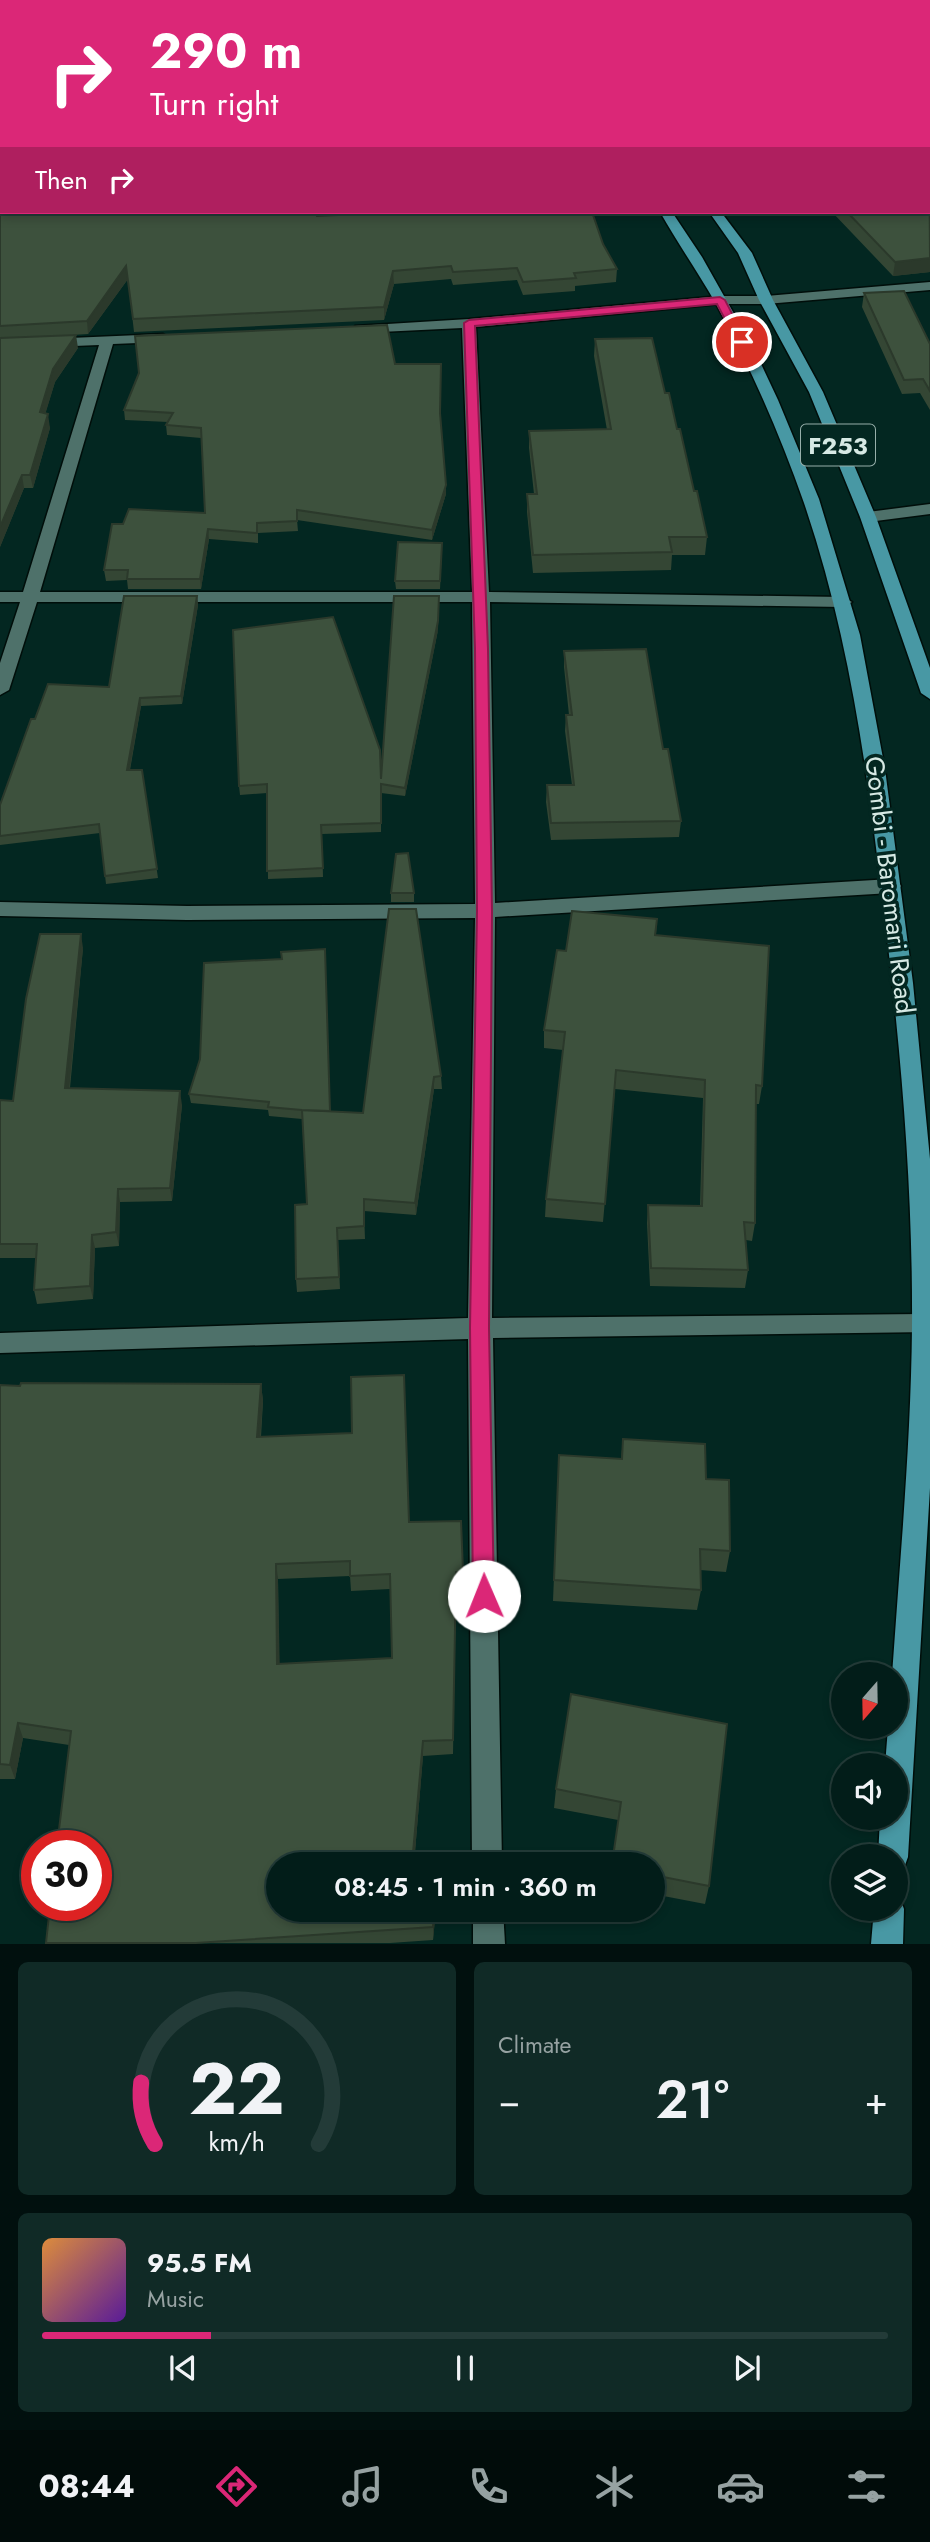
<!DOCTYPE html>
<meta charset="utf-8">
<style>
body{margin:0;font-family:Jost,sans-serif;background:#102a26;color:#f1f3f6;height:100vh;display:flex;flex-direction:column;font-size:26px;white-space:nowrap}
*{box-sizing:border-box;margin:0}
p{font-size:23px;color:#96a2a2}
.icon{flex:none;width:38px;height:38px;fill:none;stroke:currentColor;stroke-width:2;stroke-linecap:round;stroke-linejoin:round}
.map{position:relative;height:1944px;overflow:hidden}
.drawer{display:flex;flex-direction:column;gap:18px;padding:18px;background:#01100e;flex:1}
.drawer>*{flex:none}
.guide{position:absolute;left:0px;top:0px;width:931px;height:214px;box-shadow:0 4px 10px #0003,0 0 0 2px #233b38;background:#db2777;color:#fff;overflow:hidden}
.needle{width:46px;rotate:200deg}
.fabs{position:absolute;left:831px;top:1662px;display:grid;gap:14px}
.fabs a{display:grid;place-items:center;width:77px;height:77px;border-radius:50%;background:#021d19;box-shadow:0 4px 10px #0003,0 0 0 2px #233b38;font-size:35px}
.speed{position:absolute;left:21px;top:1830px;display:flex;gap:14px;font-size:35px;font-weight:700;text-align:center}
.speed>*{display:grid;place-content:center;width:91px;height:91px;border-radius:50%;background:#021d19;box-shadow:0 4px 10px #0003,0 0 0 2px #233b38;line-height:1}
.speed .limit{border:10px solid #d22;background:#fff;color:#111}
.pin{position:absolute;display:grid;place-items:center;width:60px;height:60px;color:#fff;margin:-30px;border:4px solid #fff;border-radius:50%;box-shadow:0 2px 7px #0007}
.me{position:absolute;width:77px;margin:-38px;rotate:359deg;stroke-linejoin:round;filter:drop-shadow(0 0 5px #0008)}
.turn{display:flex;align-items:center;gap:24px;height:147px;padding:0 35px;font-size:32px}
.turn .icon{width:91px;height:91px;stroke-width:2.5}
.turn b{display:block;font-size:49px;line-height:60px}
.then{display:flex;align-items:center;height:66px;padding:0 35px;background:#0003;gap:14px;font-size:26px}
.big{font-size:52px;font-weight:600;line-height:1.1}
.drawer .widget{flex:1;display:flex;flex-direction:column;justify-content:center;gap:10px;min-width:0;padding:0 24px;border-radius:10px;background:#102a26}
.drawer .dial{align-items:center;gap:0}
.dial svg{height:182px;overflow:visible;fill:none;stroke:#233b38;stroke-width:7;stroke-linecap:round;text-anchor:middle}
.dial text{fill:#f1f3f6;stroke:none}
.song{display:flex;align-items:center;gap:21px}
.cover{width:84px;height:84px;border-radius:10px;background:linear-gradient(135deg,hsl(30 70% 55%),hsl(270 70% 35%))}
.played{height:7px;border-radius:4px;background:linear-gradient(90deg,#db2777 20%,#233b38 20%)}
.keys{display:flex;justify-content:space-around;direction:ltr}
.heat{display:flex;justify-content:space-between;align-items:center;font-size:38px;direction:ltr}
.drawer .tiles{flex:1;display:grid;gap:18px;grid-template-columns:1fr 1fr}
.widget:last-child{grid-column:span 2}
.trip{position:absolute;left:266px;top:1852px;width:399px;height:70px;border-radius:35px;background:#021d19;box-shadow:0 4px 10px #0003,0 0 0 2px #233b38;font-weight:600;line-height:70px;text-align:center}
.menu{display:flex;height:112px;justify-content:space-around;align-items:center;background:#010c0a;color:#96a2a2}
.menu .icon{width:49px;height:49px}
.menu .on{color:#db2777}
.menu b{font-size:32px;color:#f1f3f6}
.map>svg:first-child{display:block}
</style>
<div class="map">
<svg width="930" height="1944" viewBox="0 0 930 1944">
<rect width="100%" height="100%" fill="#032721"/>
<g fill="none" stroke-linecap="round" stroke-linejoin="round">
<defs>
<g id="minor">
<polygon points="930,282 930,290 766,304 720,304 476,327 489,592 843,597 852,602 843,607 490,602 495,903 891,879 898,881 901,886 898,891 891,893 495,917 492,1318 924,1314 930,1316 930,1332 493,1338 502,1864 472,1864 468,1339 0,1353 0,1333 468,1318 475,918 187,920 0,916 0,902 187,906 475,904 472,602 37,602 9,690 0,695 0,663 20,602 0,602 0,592 23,592 99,345 0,349 0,341 163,334 170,338 163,342 113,344 40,592 472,592 462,328 360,333 355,332 355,326 469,319 720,296 766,296"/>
<polygon points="930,504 930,514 868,522 860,517 868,512"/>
<polygon points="473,1909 503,1909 505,1944 473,1944"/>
</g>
<g id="major">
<polygon points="506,0 516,0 517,2 506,2"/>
<polygon points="539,0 550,0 551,2 540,2"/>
<path d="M660 212H672L702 257 755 351 778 400 819 499 860 635 885 769 913 983 930 1159V1488L908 1857 904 1868 896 1871V1857H878L880 1818H896V1766H885L888 1727H896V1675H892C900 1559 911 1442 912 1327 913 1177 899 1029 880 881 865 752 846 626 804 503 780 434 750 366 715 302 697 271 677 242 660 212Z"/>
<polygon points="709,212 721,212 752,253 773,300 823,392 876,517 930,668 930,699 921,693 860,517 809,392 759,300 738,253"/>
<polygon points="896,1897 900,1898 904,1909 903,1944 871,1944 874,1909 896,1909"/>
</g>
</defs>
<use href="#minor" stroke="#000e0a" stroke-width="3"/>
<use href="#major" stroke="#000e0a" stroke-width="3"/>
<use href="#minor" fill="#4e716a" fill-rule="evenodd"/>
<use href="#major" fill="#4898a4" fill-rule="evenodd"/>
</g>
<g fill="#344634" fill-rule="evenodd">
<polygon points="0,0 2,2 2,212 317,216 603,244 617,269 616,282 575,286 575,291 523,295 517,280 453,285 451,279 394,284 384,320 134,332 128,279 88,334 40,337 78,348 55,382 45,414 50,428 33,488 24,488 0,547"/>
<polygon points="634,0 736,0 705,2 635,2"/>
<polygon points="784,0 930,0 930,272 893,276 832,212 929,212 929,2 786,2"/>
<polygon points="864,293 930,344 930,410 920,393 902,394 862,307"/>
<polygon points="595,339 665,393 677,429 707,537 705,555 672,555 671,570 533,573 527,512 527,494 534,494 529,448 529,431 607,430 594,356"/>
<polygon points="395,364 440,416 446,494 432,540 297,520 298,531 258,533 258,543 209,539 201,589 128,589 127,580 106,581 104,570 123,524 205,513 201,438 167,435 166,425 168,422 125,420 124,410"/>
<polygon points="442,551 440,589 396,589 395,581"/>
<polygon points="197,596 198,605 182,704 141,706 130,770 142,770 158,878 106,884 100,833 0,845 0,805 35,719 109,687"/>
<polygon points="438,630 405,796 381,793 381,832 322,834 323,877 268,879 267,793 240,795 239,786 381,777"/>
<polygon points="564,651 663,749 681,821 679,837 551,840 546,802 547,785 572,785 565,731 566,715 569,715 564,667"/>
<rect x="391" y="893" width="23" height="9"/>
<polygon points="389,909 441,1076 442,1089 434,1089 416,1215 364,1211 365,1239 338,1240 340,1289 297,1292 296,1279 307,1204 302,1119 269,1116 268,1110 191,1103 189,1094 200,1059 330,1111 363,1113"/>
<polygon points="657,919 656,935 762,1086 759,1104 756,1104 755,1223 752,1241 746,1240 748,1270 745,1288 650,1286 647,1223 648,1205 700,1206 703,1098 615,1089 603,1222 545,1217 546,1199 563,1050 544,1048 544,1030 566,951"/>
<polygon points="83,948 70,1088 182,1105 172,1201 120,1202 119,1246 95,1248 93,1299 37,1304 34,1290 36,1258 0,1258 0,1100 13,1101"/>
<path d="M261 1384 263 1401 261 1437 409 1522 463 1571V1587H456L453 1754 423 1756 414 1864H278V1909H436L433 1940 390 1943H46L69 1745 23 1738 15 1779H0V1385ZM350 1576 351 1591 390 1589 392 1658 279 1664 278 1579Z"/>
<polygon points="623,1439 706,1479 730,1551 726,1572 700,1570 701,1590 697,1610 553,1601 558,1477 621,1459"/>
<polygon points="571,1694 709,1886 705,1904 653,1894 653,1864 618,1820 554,1808 556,1789"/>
</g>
<g fill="#2b392b">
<polygon points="930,258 930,272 893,276 895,262"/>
<polygon points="126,266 128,279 88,334 87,321"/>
<polygon points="393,271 394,284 384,320 384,307"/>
<polygon points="76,335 78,348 55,382 42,425 40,412 53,369"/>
<polygon points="48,414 50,428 33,488 30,475"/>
<polygon points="22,475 24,488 0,547 0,527"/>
<polygon points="446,485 446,494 432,540 432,530"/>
<polygon points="208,529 209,539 201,589 200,579"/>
<polygon points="197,596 198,605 182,704 181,696"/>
<polygon points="439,605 438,630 405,796 405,788"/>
<polygon points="140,698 141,706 128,779 127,770"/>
<polygon points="81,934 83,948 68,1101 65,1088"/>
<polygon points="434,1077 434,1089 416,1215 415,1203"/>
<polygon points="180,1091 182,1105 172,1201 170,1188"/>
<polygon points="118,1189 120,1202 119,1246 116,1232"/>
<polygon points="92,1235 95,1248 93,1299 90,1286"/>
<polygon points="261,1384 263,1401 259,1453 257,1437"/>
<polygon points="276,1564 278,1579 280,1679 277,1664"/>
<polygon points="18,1723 23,1738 15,1779 10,1765"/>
<polygon points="423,1741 423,1756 414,1864 412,1864"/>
<polygon points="434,1909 436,1909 433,1940 433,1927"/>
</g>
<g fill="#3d513d" stroke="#2b392b" stroke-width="2" fill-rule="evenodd">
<polygon points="0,0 441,0 441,2 2,2 2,43 0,43"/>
<polygon points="796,0 930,0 929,111 929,2 797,2"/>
<polygon points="0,53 2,53 2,174 0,167"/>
<polygon points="929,114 930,258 895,262 847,212 929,212"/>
<polygon points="0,178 2,178 2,212 316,212 317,216 402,212 592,212 603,244 617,269 574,273 576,278 523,282 517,268 453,272 451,266 393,271 384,307 133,319 126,266 87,321 0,326"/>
<polygon points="904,291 930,344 930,391 923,379 904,380 864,293"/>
<polygon points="387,325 395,364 441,364 440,413 446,485 432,530 297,510 297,521 257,523 257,533 208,529 200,579 127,579 128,570 104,570 112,524 123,524 129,509 205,513 201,428 166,425 173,413 124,410 139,373 135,336"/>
<polygon points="76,335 53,369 40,412 48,414 30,475 22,475 0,527 0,338"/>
<polygon points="652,338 665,393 669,393 677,429 680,429 694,491 697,491 707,537 669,537 672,552 533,555 527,494 537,494 529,431 611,429 595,339"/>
<polygon points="398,542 442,543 440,581 395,581"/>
<polygon points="124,596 197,596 181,696 140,698 127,770 142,770 157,869 105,876 99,824 0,836 0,805 31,719 35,719 48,684 109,687"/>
<polygon points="394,596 439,596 438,621 405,788 381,784 381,823 321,825 323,868 267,871 267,784 239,786 233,630 333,617 380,750 381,779"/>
<polygon points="646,649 663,749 668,749 681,821 551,823 547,785 574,785 566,715 572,715 564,651"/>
<polygon points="408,853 414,893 391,893 396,854"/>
<polygon points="389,909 416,909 441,1076 434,1077 415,1203 364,1199 364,1226 337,1228 339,1277 296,1279 295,1205 307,1204 302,1110 363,1113"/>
<polygon points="572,911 657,919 655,935 769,946 762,1086 756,1085 755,1223 744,1222 748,1270 651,1268 648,1205 702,1206 705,1080 616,1070 605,1204 546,1199 565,1032 544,1030 557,950 566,951"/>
<polygon points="40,934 81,934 65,1088 180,1091 170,1188 118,1189 116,1232 92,1235 90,1286 34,1290 37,1244 0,1244 0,1100 13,1101 26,999"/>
<polygon points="325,949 330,1111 302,1110 268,1107 269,1102 189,1094 200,1059 204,963 282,959 281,952"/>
<path d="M404 1375 409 1522 461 1521 463 1571 456 1572 453 1740 423 1741 412 1864H278V1909H434L433 1927 196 1943H46L50 1906H96V1846H57L71 1731 18 1723 10 1765 0 1764V1385L20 1386 21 1383 261 1384 257 1437 352 1433 351 1377ZM350 1561V1576L390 1574 392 1658 277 1664 276 1564Z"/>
<polygon points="623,1439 705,1444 706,1479 729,1480 730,1551 700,1549 701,1590 554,1580 559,1455 622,1459"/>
<polygon points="571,1694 727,1724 709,1886 653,1875 653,1864 612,1864 621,1802 556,1789"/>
</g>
<polygon fill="#db2777" stroke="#8e194d" stroke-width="2" points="720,297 725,300 747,342 746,344 738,344 717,304 475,326 488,649 492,911 489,1328 494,1596 491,1603 484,1606 476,1603 473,1596 470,1328 477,911 475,649 464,323 469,320"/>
<g text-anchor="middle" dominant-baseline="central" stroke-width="7" stroke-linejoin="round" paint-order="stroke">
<rect fill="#032721" stroke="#97afaa" stroke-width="2" x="801" y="424.5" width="74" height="41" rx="5"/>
<g font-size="24" font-weight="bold" fill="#d6e9e4">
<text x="838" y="445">F253</text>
</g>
<g font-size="26" fill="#d6e9e4" stroke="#032721">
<text transform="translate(890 885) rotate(83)">Gombi - Baromari Road</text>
</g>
</g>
</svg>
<div class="fabs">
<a><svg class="needle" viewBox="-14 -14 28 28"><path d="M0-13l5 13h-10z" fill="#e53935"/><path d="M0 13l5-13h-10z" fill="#96a2a2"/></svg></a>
<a><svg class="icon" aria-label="sound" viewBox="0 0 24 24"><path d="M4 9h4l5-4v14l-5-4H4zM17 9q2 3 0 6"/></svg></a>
<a><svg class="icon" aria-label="layers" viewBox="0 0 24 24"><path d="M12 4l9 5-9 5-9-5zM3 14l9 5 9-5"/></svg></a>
</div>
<div class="speed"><div class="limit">30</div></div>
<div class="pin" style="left:742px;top:342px;background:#d93025"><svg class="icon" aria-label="arrive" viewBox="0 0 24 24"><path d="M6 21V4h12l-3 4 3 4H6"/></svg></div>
<svg class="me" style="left:484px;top:1596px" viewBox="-20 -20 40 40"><circle r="19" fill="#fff"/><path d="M0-13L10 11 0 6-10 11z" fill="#db2777"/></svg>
<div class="trip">08:45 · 1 min · 360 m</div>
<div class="guide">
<div class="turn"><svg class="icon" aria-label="right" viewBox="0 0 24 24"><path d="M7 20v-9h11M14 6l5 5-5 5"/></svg><div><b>290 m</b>Turn right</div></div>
<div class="then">Then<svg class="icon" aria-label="right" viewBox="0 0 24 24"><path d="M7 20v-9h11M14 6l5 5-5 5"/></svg></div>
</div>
</div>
<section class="drawer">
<div class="tiles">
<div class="widget dial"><svg viewBox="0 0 100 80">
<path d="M14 69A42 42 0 1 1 86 69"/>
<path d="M14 69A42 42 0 0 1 8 42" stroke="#db2777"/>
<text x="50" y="56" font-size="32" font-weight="700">22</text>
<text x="50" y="72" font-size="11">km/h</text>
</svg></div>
<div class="widget"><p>Climate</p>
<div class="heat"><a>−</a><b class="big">21°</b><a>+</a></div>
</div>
<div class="widget">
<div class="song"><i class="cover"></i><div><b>95.5 FM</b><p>Music</p></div></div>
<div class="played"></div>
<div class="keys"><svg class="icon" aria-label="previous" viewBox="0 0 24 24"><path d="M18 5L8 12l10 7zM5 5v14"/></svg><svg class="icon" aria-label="pause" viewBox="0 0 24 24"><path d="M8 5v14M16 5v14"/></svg><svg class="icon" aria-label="next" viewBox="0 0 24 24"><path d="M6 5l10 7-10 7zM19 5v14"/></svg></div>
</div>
</div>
</section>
<nav class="menu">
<b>08:44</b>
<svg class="icon on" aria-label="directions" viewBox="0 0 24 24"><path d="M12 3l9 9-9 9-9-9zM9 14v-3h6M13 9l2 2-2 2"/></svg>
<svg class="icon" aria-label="music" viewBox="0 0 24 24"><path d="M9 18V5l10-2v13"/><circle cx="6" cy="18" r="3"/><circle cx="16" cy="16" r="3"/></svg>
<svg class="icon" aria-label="phone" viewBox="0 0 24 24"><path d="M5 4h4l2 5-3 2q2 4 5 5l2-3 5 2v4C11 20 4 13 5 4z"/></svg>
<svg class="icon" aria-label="climate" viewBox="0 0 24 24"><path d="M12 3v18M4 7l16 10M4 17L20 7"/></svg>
<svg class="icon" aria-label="car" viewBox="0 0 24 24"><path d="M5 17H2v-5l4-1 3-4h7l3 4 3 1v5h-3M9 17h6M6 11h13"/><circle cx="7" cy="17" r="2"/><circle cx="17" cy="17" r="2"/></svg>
<svg class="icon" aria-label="filters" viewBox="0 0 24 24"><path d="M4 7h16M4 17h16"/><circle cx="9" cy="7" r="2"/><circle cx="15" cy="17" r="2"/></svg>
</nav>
